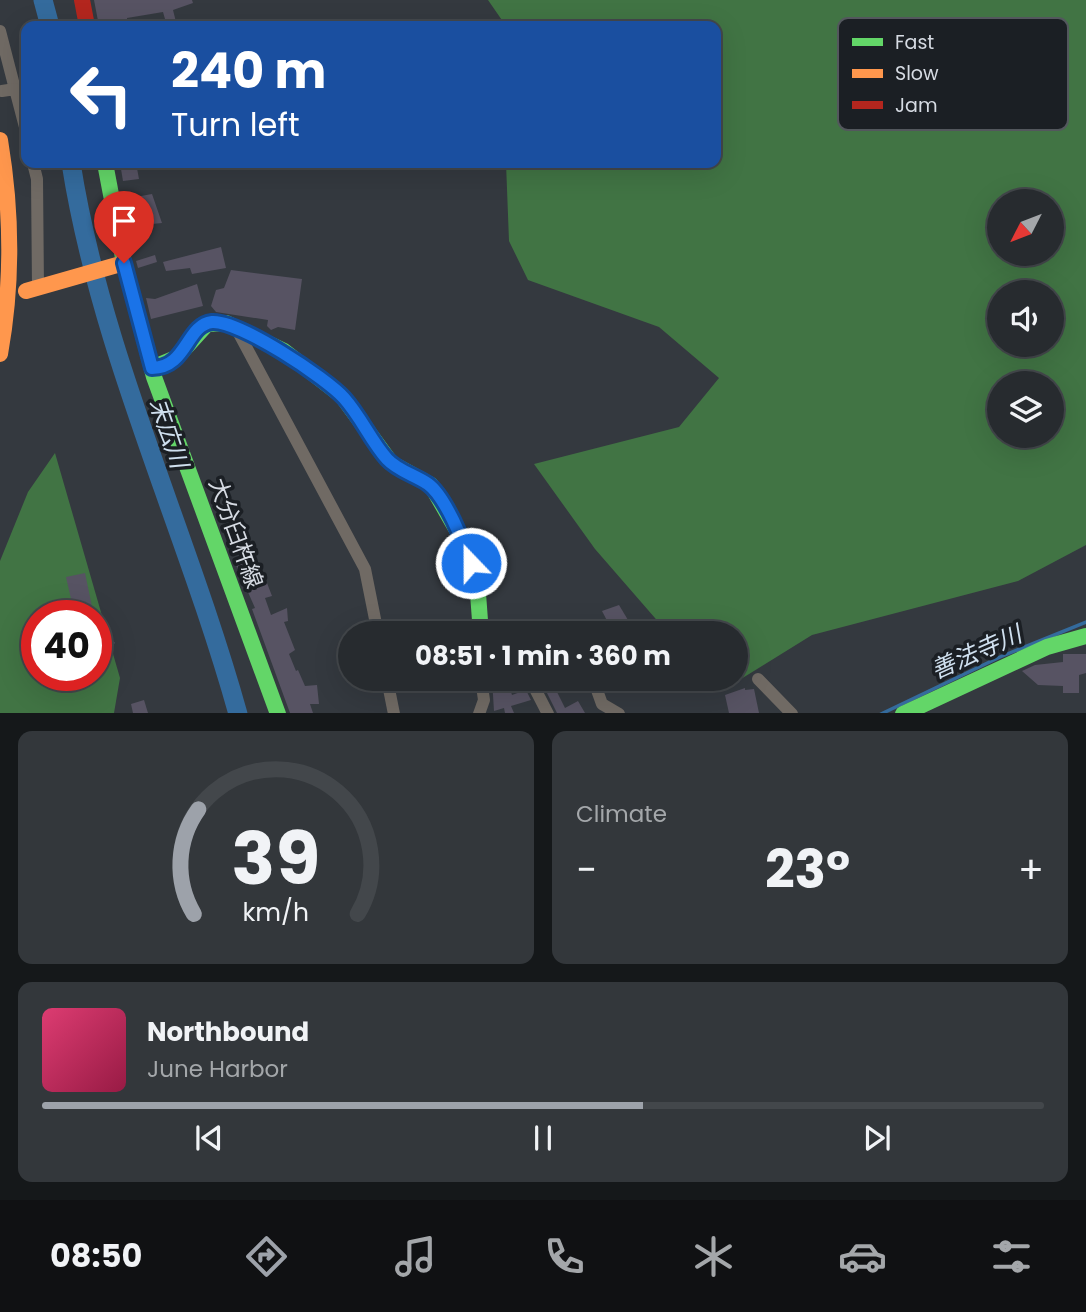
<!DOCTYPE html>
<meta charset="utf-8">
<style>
body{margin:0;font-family:Poppins,"Noto Sans JP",sans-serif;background:#33373b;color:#f1f3f6;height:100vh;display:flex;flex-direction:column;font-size:26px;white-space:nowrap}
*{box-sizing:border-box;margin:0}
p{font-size:23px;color:#a4a7aa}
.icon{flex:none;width:38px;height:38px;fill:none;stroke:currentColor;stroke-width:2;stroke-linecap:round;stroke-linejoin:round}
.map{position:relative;height:713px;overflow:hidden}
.panel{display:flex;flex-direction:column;gap:18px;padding:18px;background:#15181a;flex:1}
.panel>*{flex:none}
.hud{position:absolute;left:21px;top:21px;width:700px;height:147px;border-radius:14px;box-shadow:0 7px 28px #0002,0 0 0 2px #43474b;background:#1a4fa0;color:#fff;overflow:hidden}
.needle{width:46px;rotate:228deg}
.buttons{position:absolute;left:987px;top:189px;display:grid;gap:14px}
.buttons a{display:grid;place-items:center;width:77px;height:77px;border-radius:50%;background:#272b2f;box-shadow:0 7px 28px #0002,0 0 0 2px #43474b;font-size:35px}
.speed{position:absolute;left:21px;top:600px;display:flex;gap:14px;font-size:35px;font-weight:700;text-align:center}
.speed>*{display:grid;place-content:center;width:91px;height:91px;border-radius:50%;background:#272b2f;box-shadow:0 7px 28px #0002,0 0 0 2px #43474b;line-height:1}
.speed .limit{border:10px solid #d22;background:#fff;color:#111}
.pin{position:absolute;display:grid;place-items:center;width:60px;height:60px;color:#fff;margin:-72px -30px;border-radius:50% 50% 50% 0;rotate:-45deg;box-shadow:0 0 7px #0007}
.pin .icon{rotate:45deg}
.me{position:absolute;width:77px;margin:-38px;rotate:338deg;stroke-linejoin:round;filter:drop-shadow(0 0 5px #0008)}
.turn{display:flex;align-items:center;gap:24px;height:147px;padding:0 35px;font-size:32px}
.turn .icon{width:91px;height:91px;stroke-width:2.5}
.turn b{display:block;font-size:49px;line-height:60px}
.big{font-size:52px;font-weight:700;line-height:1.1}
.panel .card{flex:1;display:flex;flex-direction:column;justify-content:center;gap:10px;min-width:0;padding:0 24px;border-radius:14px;background:#33373b}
.panel .dial{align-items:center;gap:0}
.dial svg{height:182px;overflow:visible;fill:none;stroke:#43474b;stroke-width:7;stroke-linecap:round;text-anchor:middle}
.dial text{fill:#f1f3f6;stroke:none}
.song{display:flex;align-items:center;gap:21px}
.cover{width:84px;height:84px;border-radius:10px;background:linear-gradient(135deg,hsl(340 70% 55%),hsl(340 70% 35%))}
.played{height:7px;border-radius:4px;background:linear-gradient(90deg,#9da2aa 60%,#43474b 60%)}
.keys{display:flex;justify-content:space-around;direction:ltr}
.heat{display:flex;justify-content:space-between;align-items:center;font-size:38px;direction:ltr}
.panel .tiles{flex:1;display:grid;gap:18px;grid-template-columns:1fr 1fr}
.card:last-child{grid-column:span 2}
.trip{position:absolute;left:338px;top:621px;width:410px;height:70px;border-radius:35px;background:#272b2f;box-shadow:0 7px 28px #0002,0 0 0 2px #43474b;font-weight:700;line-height:70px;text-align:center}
.menu{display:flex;height:112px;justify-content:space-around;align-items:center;background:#101113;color:#a4a7aa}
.menu .icon{width:49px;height:49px}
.menu .active{color:#9da2aa}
.menu b{font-size:32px;color:#f1f3f6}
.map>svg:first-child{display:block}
</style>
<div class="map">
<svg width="1086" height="714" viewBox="0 0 1086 714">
<rect width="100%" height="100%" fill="#34393f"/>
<g fill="#417444" fill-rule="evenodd">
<path d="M488 0H1086V545L1018 581 812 635 728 687 717 679H735V634L668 633 595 549 534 464 679 427 719 378 659 327 528 280 509 241 506 163H716V26H506ZM999 201H1052V254H999ZM999 292H1052V345H999ZM999 383H1052V436H999Z"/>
<path d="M55 453 120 678 114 713 0 714V561L28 492ZM37 616H96V676H37Z"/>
</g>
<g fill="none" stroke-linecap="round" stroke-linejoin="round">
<polyline stroke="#346b9d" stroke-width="3.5" points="881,714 1000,657 1086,622"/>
<g stroke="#346b9d" stroke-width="19">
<polyline points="43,0 50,26"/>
<path d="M71 163C101 354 186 528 238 714"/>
</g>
</g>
<g fill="#575363">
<polygon points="94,0 192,0 193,3 173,10 177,26 167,26 163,12 127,18 127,23 117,26 99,26"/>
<polygon points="120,163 136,163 139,179 123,181"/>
<polygon points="152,194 162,223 132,226 127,214 132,208 130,198"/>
<polygon points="221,247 226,268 192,274 190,268 166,271 163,262"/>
<polygon points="155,255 157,262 138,268 136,261"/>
<polygon points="231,270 302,279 295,330 278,327 271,330 267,326 268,320 216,312 211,306 216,290 224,288"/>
<polygon points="197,284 203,306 151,319 146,298 155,299"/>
<polygon points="250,560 256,579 263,576 267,583 272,596 265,598 271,615 287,608 288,621 284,622 295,650 289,654 296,671 298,670 305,686 317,685 319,704 310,704 313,713 290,713 252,609 255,608 236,565"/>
<polygon points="85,573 94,616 75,616 66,577"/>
<polygon points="619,605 631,625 614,634 602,611"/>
<polygon points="96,621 115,643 96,659"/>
<polygon points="1063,654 1086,654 1086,673 1079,675 1079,693 1063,693 1063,686 1038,685 1022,671 1035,665 1063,662"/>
<polygon points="492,679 507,679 512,695 526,690 531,700 511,706 514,713 505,713 504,708 494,711"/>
<polygon points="540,679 557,679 560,685 555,688 565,708 578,701 585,713 557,713"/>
<polygon points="745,688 745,690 754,689 759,713 729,713 725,695"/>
<polygon points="144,700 148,713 133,713 131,704"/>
</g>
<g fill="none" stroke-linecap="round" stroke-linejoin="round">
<g stroke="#706a64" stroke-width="12">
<polyline points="0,31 15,89"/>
<polyline points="2,91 15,89 26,131"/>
<polyline points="33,163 37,179 38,288"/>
<polyline points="236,328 365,569 378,634"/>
<polyline points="387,679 394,714"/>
<polyline points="530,679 548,714"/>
<polyline points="593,679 602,704 619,714"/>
<polyline points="758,679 792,714"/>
<polyline points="479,714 484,700 481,679"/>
</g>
<g stroke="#63d668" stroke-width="16">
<polyline points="105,163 124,263 154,377 278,714"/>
<polyline points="152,368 176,358 207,324 226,323 284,351 342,396 391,463 431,485 466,546 477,580 481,634"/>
<polyline points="903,714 1047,647 1086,636"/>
</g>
<g stroke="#ff974d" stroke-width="16">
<path d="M0 140C12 212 13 282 0 354"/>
<polyline points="26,291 124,263"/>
</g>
<polyline stroke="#b3261e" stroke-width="16" points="82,0 87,26"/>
</g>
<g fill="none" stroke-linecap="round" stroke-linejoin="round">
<defs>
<path id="route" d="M124 263 152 368C187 368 186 325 212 322 239 320 326 378 344 398 361 417 371 441 387 459 398 471 415 475 428 484 445 496 464 543 471 563"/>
</defs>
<use href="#route" stroke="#114b97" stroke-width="18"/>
<use href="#route" stroke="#1a73e8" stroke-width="12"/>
</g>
<g text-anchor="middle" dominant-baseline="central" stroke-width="7" stroke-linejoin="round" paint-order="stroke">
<g font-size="23" fill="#d6dbe3" stroke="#1b1f24">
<text transform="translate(236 533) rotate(70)">大分臼杵線</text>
</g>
<g font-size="24" font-style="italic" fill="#d0e0ef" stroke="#1b1f24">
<text transform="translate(169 433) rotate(71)">末広川</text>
<text transform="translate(976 652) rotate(-24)">善法寺川</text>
</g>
</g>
<rect x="838" y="18" width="230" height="112" rx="10" fill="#1b1f24" stroke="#53575d" stroke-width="2"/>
<rect x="852" y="38" width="31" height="8" fill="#63d668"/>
<rect x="852" y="69" width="31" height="9" fill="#ff974d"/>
<rect x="852" y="101" width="31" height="8" fill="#b3261e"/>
<g font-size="19" fill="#d6dbe3">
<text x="895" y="49">Fast</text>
<text x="895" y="80">Slow</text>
<text x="895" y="112">Jam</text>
</g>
</svg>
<div class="buttons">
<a><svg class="needle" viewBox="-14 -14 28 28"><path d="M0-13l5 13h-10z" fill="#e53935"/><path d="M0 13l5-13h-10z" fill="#a4a7aa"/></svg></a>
<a><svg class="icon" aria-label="sound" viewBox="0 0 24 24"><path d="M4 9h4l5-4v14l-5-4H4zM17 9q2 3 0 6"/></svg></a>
<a><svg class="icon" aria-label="layers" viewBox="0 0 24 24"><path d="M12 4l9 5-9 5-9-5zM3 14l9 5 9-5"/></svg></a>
</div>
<div class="speed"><div class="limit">40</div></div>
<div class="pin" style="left:124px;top:263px;background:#d93025"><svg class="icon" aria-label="arrive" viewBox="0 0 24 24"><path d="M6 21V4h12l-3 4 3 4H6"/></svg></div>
<svg class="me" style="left:471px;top:563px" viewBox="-20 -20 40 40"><circle r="17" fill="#1a73e8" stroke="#fff" stroke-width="3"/><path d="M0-11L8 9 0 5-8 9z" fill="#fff"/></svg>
<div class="trip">08:51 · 1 min · 360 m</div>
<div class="hud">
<div class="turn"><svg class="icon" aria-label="left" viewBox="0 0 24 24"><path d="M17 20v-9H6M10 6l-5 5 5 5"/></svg><div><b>240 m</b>Turn left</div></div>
</div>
</div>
<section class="panel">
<div class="tiles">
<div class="card dial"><svg viewBox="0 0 100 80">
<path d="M14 69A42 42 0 1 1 86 69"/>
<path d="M14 69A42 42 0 0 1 16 23" stroke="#9da2aa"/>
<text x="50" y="56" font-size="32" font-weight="700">39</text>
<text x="50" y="72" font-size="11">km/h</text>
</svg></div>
<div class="card"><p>Climate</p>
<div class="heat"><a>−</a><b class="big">23°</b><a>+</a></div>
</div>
<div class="card">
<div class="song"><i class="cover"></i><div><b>Northbound</b><p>June Harbor</p></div></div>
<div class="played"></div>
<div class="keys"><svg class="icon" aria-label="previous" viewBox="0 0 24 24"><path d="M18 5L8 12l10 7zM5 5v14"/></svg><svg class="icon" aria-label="pause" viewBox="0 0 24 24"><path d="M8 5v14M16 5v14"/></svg><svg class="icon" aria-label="next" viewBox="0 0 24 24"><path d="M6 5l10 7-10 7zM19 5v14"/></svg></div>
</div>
</div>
</section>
<nav class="menu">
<b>08:50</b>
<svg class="icon active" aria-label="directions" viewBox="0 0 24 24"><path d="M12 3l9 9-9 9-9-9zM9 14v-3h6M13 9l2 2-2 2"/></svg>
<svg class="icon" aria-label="music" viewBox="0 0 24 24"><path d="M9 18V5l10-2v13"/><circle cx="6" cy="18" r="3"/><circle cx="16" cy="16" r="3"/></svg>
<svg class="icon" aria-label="phone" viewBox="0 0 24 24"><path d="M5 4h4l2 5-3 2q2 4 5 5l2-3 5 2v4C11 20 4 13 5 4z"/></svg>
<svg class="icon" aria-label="climate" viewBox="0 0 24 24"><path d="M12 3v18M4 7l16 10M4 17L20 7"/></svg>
<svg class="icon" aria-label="car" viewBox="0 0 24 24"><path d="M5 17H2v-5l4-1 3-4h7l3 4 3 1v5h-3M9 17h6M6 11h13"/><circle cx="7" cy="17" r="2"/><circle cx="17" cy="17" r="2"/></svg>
<svg class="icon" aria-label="filters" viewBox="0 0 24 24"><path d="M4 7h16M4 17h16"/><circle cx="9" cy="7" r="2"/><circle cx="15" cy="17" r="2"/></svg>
</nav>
